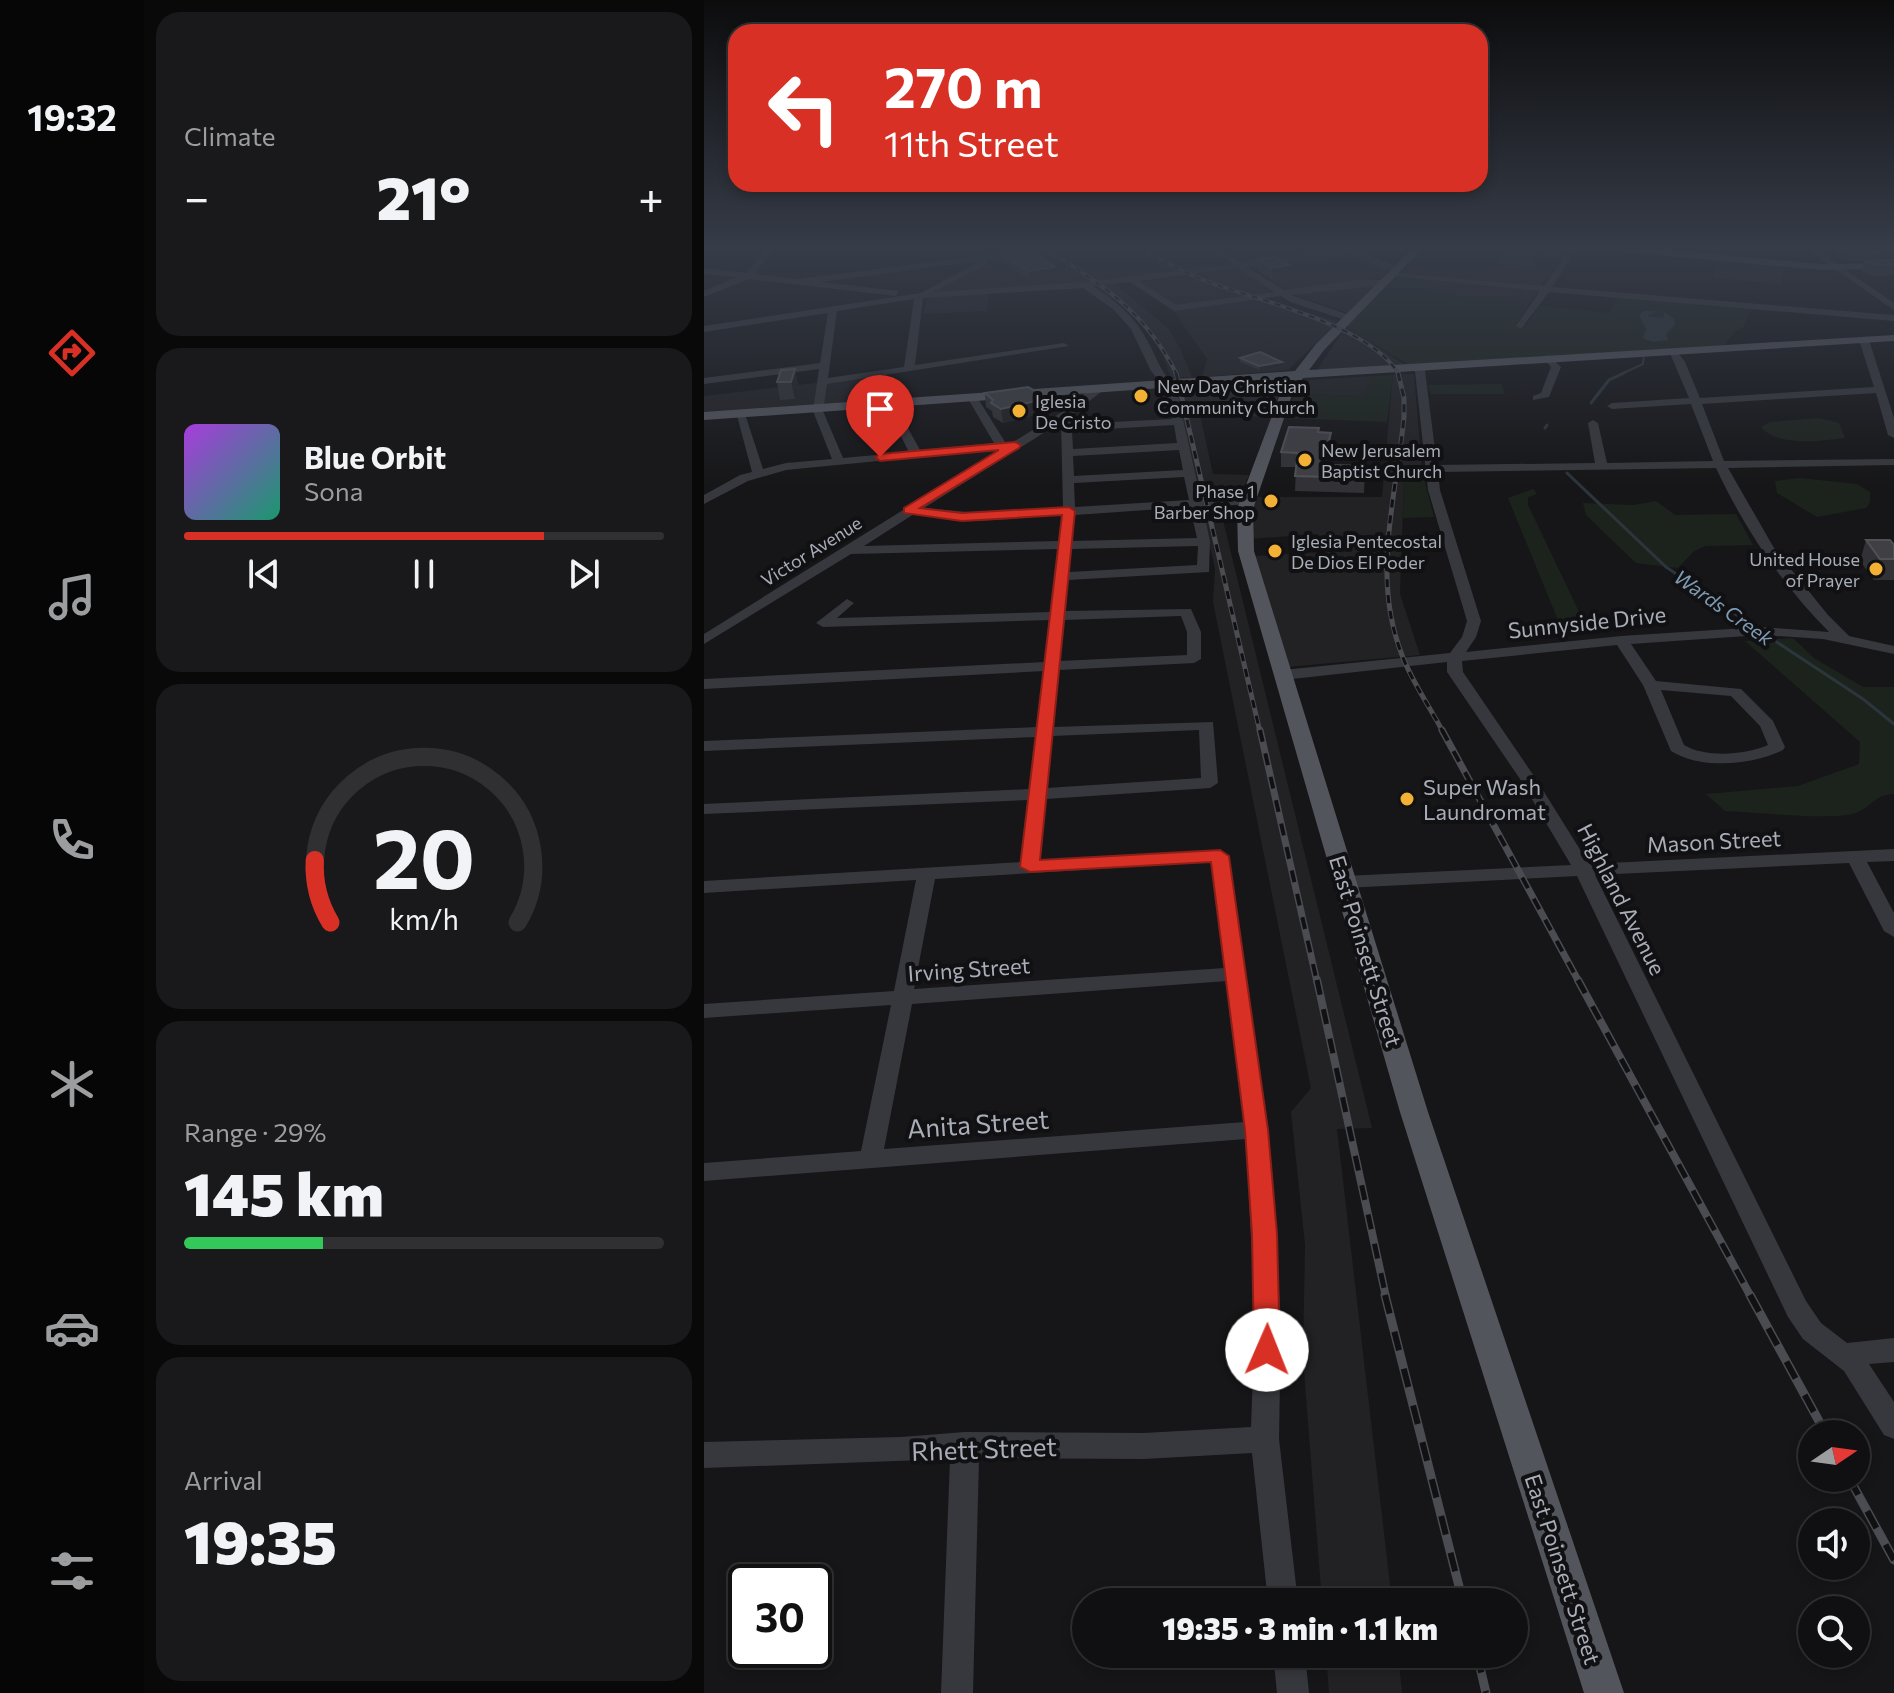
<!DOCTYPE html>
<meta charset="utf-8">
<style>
body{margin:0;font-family:Commissioner,sans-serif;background:#19191b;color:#f1f3f6;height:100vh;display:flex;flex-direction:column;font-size:30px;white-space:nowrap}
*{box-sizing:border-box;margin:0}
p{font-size:26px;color:#9c9d9f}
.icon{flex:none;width:44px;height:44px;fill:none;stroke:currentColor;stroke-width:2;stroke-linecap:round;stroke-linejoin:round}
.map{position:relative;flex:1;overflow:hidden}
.sheet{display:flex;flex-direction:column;gap:12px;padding:12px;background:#09090a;width:560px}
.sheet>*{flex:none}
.hud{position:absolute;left:24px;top:24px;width:760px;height:168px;border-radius:24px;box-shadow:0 4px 12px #0003,0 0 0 2px #303032;background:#d93025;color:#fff;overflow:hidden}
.needle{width:52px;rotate:77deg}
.controls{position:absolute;left:1094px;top:1420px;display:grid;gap:16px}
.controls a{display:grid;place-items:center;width:72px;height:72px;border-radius:50%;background:#101012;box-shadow:0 4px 12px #0003,0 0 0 2px #303032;font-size:40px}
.speed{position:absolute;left:24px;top:1564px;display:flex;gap:16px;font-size:40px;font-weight:700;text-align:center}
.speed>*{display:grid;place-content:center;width:104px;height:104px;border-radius:50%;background:#101012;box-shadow:0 4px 12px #0003,0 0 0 2px #303032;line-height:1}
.speed .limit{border:4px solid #111;border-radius:12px;background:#fff;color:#111}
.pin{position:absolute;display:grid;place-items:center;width:68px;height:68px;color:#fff;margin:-82px -34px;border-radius:50% 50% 50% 0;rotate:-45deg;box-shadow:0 0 8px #0007}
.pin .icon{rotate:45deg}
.me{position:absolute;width:88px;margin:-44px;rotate:1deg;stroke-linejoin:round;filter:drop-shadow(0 0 6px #0008)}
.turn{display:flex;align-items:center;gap:28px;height:168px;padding:0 24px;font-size:36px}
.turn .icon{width:104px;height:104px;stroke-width:2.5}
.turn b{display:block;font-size:56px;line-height:68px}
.big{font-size:60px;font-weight:800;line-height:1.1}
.sheet .widget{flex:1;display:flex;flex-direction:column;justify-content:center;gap:12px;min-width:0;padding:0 28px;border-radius:24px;background:#19191b}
.sheet .dial{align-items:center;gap:0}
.dial svg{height:208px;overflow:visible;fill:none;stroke:#303032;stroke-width:7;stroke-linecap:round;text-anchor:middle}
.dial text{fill:#f1f3f6;stroke:none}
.song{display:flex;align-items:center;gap:24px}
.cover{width:96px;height:96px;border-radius:12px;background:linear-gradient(135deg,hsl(280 70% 55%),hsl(160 70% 35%))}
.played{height:8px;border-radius:4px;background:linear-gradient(90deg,#d93025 75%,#303032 75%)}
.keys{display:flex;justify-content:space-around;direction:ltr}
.heat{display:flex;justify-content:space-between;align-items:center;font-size:44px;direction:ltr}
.charge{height:12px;border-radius:6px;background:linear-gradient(90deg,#34c759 29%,#303032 0)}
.trip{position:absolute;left:368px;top:1588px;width:456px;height:80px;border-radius:40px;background:#101012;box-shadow:0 4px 12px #0003,0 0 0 2px #303032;font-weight:800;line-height:80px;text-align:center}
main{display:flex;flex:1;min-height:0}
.tab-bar{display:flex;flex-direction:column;width:144px;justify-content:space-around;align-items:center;background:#060607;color:#9c9d9f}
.tab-bar .icon{width:56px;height:56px}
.tab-bar .selected{color:#d93025}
.tab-bar b{font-size:36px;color:#f1f3f6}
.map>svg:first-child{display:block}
</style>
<main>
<nav class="tab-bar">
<b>19:32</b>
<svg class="icon selected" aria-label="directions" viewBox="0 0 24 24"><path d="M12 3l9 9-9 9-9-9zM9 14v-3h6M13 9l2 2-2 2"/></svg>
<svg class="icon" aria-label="music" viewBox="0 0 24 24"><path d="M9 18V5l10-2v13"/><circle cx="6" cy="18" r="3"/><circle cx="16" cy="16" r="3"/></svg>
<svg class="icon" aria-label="phone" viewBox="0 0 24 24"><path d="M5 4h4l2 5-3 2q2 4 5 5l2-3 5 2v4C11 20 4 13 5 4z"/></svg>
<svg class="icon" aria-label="climate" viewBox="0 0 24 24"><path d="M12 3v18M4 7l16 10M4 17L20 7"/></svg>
<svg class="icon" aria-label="car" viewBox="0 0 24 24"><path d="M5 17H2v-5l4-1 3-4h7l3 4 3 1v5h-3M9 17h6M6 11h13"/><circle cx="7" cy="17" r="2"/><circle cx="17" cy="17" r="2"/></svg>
<svg class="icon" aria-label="filters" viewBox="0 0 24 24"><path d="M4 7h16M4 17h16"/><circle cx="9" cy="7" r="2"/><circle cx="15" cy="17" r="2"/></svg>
</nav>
<section class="sheet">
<div class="widget"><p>Climate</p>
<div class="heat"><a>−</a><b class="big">21°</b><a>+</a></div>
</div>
<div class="widget">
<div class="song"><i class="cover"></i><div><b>Blue Orbit</b><p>Sona</p></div></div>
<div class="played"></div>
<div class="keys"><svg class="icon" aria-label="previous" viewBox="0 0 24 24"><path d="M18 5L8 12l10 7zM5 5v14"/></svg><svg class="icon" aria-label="pause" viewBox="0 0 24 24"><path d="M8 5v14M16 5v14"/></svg><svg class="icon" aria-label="next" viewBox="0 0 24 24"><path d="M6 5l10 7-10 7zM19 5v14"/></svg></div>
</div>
<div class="widget dial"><svg viewBox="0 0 100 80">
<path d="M14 69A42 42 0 1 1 86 69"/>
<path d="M14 69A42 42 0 0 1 8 45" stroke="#d93025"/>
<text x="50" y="56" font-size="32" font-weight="700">20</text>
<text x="50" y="72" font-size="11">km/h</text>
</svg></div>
<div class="widget"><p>Range · 29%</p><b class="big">145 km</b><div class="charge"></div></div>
<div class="widget"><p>Arrival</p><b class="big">19:35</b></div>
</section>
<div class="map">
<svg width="1190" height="1693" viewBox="0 0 1190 1693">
<rect width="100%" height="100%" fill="#161618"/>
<g fill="#222225">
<polygon points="356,249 503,249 525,264 387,283 393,286 411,284 464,328 477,350 488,377 467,378 456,347 439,325 426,311 392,286 285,294 283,311 219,314 226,291 295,257"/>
<polygon points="518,249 639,249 538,262"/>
<polygon points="722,249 864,249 836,287 697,274"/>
<polygon points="645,252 687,269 676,278 584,291 546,266"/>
<polygon points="1016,260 1082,266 1077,284 1009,278"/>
<polygon points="536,268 568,292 471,307 434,282"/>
<polygon points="722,280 835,290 826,302 736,295 717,285"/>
<polygon points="674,284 643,313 589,294"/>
<polygon points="557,298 634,322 584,370 498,377 503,359 469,310"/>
<polygon points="642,327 698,363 705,365 613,370"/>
<polygon points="710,374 718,471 700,479 696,594 716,655 583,667 550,556 621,552 614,534 545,539 550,497 678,497 689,375"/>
<polygon points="171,376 178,388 176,400 0,413 0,396"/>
<polygon points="669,376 659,396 591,394 607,380"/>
<polygon points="564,383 578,387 567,417 496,415 509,474 545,475 536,496 494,499 471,389"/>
<polygon points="515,504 668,1128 633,1129 688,1602 618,1602 599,1358 601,1245 587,1112 607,1088 509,602 511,569 496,505"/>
<polygon points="622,1654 694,1654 698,1693 625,1693"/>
</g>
<g fill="#1c231d">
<polygon points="696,278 722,280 718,285 736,295 826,302 813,324 822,325 835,306 906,313 914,296 1049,307 1039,328 1032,331 1019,346 705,365 642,327 690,279"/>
<polygon points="689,375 683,422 580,418 591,394 658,396 669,376"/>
<polygon points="797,384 801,394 727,394 724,385"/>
<path d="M1115 418 1135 423 1141 438C1118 441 1073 447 1057 427L1066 422Z"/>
<polygon points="718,471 730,517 699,518 700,478"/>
<polygon points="1096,478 1153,484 1166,492 1166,502 1162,508 1113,517 1073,493 1071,481"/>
<polygon points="829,489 833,494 824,497 824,505 879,620 854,620 804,498"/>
<polygon points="952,501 971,515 1032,514 1049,545 1002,546 990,551 974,568 932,563 882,515 879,503 929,505"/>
<path d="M1089 638 1110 658 1159 687H1190V794C1169 795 1168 807 1152 813 1128 821 1050 812 1021 811L1002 794 1094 786 1155 764 1156 742 1041 641Z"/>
</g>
<polygon fill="#2c353c" points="940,311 953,311 943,316 960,318 960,312 970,319 971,325 962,334 964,340 948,342 939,338 942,329 935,315"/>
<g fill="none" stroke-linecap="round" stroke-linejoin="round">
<polyline stroke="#2c353c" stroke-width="2" points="915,375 939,364 940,356"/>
<g stroke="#2c353c" stroke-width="3">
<polyline points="887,403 905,380 920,373"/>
<polyline points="841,428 843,425"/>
<polyline points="863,473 962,567 1052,628"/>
<polyline points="1059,633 1159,699 1190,724"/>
</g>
<g fill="#37383d" fill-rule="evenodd">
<path d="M62 249H70L50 274 95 279 330 249H352L282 260 283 264 229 292 381 282 528 264 507 249H516L537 262 642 249H664L658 252 699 269 695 272 677 268 648 253 543 267 580 290 652 280H686L683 285 587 295 648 316 645 321 586 302 577 296 470 311 426 282 389 286C411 300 431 317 443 340 453 358 457 373 472 388L497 499 545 496 551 500 545 504 499 507 506 542 505 572 364 580 361 611 487 609 497 632V659L490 663 355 670 349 727 509 722 514 783 506 788 342 799 336 861 516 850 525 856 564 1130 577 1320 575 1439 594 1602H564L548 1453 440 1459 275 1458 269 1693H237L246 1459 0 1468V1442L197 1437 261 1432 440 1433 547 1427 551 1320 542 1139 0 1181V1163L157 1151 187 1005 0 1018V1004L190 991 212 880 0 893V881L317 862 325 800 0 814V804L326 789 332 737 0 751V741L333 727 340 671 0 689V679L341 662 346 620 119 627 112 623 143 599 150 603 133 618 347 612 354 549 147 554 0 644V634L297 449 82 470 44 481 0 504V495L36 475 48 472 32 412 41 414 59 469 82 463 128 459 109 411 115 369 0 384V378L116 363 124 313 0 332V326L217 293 276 261 117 282 195 291 192 296 45 279 0 297V291L33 277 0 274V268L42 273ZM534 268 570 292 472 305 435 281ZM379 288 409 309 427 329 447 371 462 389 468 419 368 424 367 415 397 392 391 385 358 412 309 442H301L273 397 268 394 263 397 290 443 216 450 190 403 185 400 180 403 205 452 139 458 119 411 123 384 365 346 360 343 211 365 219 298ZM210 299 200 367 124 378 133 311ZM357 422 359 508 274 513 220 508ZM470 425 473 443 369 449 368 431ZM475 450 479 470 370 476 369 456ZM480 477 485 500 371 507 370 483ZM486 507 493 538 368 541 371 515ZM210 514 274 521 358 515 355 541 160 546ZM494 546 493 565 365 572 367 549ZM477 616 483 632V655L356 661 360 620ZM495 730 497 778 343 788 348 736ZM508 862 521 968 210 989 231 879ZM523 981 541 1122 180 1149 208 1004Z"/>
<polygon points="865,249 873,249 848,287 1190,315 1190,321 845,292 817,329 812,326 836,291 685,276 689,273 840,286"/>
<polygon points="1102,249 1111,249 1190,303 1190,310"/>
<path d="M1160 337 1165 340 1190 418V438L1184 435 1172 393 998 404 1020 461 1190 459V465L1024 468 1070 548 1124 615 1145 636 1190 646V654L1119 639 1057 635 927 644 952 681 1037 689 1069 721 1081 747 1079 750C1048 765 997 770 967 751L939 685 913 645 758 661 759 672 832 779 885 864 1190 849V861L1163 862 1190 913V937L1180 931 1145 863 891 875 1102 1301 1117 1323 1143 1343 1190 1338V1362L1165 1364 1190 1402V1439L1180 1435 1140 1371 1099 1339 1084 1317 873 876 641 888 632 882 641 876 867 865 816 779 743 672V662L579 680 571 675 579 670 746 653 758 637 763 621 724 490 711 371 714 365 723 367 721 371 733 465 891 463 884 423 889 420 894 423 903 463 1009 461 987 404 908 409 903 406 908 403 985 398 965 351 970 348 981 362 996 398 1170 387 1155 340ZM1012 468C1040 528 1078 585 1125 632L1057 627 917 636 762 652 772 637 777 621 736 490 734 472ZM957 690 1027 696 1056 726 1064 745C1042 755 1001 758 980 745Z"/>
<polygon points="844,355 857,367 845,397 829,400 829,396 837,393 847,367 839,358"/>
<polygon points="569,1654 601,1654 605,1693 573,1693"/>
</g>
<g fill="#53555c" fill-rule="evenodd">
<polygon points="708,249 718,249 620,350 605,370 1190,335 1190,341 599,378 590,389 549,509 550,551 724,1112 920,1693 880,1693 696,1112 534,551 533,509 578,389 585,379 0,420 0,412 591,371 612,344"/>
<polygon points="916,249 952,249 1118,264 1190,263 1190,269 1118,270 921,252"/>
</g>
<defs>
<g id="rail-far4">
<path d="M341 249C399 285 442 312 473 375"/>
<path d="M438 249C458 260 477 271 499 280 551 300 668 325 695 375"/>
</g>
<g id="rail-far3">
<polyline points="472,373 556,732"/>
<path d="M694 373 700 398V417C692 498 667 576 698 655 708 682 726 707 739 732"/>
</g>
<g id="rail-far2">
<polyline points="556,730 613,982"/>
<polyline points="738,730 875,982"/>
</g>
<g id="rail-far1">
<polyline points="613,980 682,1297"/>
<polyline points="874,980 1047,1297"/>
</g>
<g id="rail">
<polyline points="681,1295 759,1602"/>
<polyline points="1046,1295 1122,1434"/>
<polyline points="1145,1478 1190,1560"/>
<polyline points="773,1654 782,1693"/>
</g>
</defs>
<use href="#rail-far4" stroke="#4a4c52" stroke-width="4"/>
<use href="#rail-far3" stroke="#4a4c52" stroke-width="5"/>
<use href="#rail-far2" stroke="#4a4c52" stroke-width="7"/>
<use href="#rail-far1" stroke="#4a4c52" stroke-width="8"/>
<use href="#rail" stroke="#4a4c52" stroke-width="9"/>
<use href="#rail-far4" stroke="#111113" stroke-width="2" stroke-dasharray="6" stroke-linecap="butt"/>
<use href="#rail-far3" stroke="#111113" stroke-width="3" stroke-dasharray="8" stroke-linecap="butt"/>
<use href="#rail-far2" stroke="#111113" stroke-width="4" stroke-dasharray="12" stroke-linecap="butt"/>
<use href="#rail-far1" stroke="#111113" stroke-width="5" stroke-dasharray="15" stroke-linecap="butt"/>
<use href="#rail" stroke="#111113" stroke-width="6" stroke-dasharray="19" stroke-linecap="butt"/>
</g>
<g fill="#323236">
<polygon points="798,249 861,249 854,257 839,256 830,268 797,264"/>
<polygon points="1133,249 1156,249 1177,253 1176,260 1141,261 1132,255"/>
<polygon points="296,253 352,275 325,279 297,261"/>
<polygon points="554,259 585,265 585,277 568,279 554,270"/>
<polygon points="1190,260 1190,275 1169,276 1158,272 1160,261"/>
<polygon points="536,358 578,362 578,366 556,370 536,362"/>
<polygon points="91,369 94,386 91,399 76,400 73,382"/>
<polygon points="281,393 344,398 346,411 299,423 289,417 288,411 282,407"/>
<polygon points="615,432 627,433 626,447 622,465 661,466 660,493 591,491 592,467 577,467 577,452"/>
<polygon points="1162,540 1190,545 1190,580 1170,580 1156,561"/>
</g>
<g fill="#212124">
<polygon points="832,249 840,249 839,256 830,268"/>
<polygon points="854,249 861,249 854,257"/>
<polygon points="585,265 585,277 568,279 568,268"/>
<polygon points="351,267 352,275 325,279 324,271"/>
<polygon points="578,362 578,366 556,370 555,366"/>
<polygon points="91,369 94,386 91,399 87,382"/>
<polygon points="344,398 346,411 299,423 297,409"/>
<polygon points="627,433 626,447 618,480 618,465"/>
</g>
<g fill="#3f3f44" stroke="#4f5156" stroke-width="2">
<polygon points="322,249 351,267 324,271 296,253"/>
<polygon points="1136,249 1172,249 1177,253 1142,253"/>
<polygon points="571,257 585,265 568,268 554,259"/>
<polygon points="1190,260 1190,264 1171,265 1160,261"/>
<polygon points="556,352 578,362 555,366 536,358"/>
<polygon points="91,369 87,382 73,382 77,370"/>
<polygon points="324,387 344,398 297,409 287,403 289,400 281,393"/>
<polygon points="585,427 615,428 614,432 627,433 618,465 661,466 660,478 591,476 594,453 577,452"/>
<polygon points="1162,540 1186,540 1190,545 1190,559 1176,559"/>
</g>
<linearGradient id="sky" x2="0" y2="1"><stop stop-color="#0c0c0d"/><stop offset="0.51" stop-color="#363c48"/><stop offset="1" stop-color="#363c48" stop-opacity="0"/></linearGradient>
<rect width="1190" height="486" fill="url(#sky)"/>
<polygon fill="#d93025" stroke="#8d1f18" stroke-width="2" points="311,442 317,445 315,448 216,508 258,513 365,507 371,511 336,860 516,850 525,856 564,1130 573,1234 576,1350 572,1358 563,1362 554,1358 550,1350 548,1234 541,1130 507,862 326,872 316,867 358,515 258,521 200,513 200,508 295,450 176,461 171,457 176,454"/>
<g fill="#f2b134" stroke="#111113" stroke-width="3">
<circle cx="437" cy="396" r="8"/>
<circle cx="315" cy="411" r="8"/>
<circle cx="601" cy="460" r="8"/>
<circle cx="567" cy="501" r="8"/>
<circle cx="571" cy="551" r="8"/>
<circle cx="1172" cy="569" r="8"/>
<circle cx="703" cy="799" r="8"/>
</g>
<g text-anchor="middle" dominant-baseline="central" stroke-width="8" stroke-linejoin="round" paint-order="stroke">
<g font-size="18" fill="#a8adb8" stroke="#111113" text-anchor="start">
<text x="453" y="386">New Day Christian<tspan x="453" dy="21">Community Church</tspan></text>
<text x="331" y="401">Iglesia<tspan x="331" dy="21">De Cristo</tspan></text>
<text x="617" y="450">New Jerusalem<tspan x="617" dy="21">Baptist Church</tspan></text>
<text x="551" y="491" text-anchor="end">Phase 1<tspan x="551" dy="21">Barber Shop</tspan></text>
<text x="587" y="541">Iglesia Pentecostal<tspan x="587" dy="21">De Dios El Poder</tspan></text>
<text x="1156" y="559" text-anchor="end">United House<tspan x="1156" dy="21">of Prayer</tspan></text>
</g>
<g font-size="18" fill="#a8adb8" stroke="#111113">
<text transform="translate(107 551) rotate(-32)">Victor Avenue</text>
</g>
<g font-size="20" font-style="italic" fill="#7f9bb3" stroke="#111113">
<text transform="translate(1020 607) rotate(35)">Wards Creek</text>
</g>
<g font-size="22" fill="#a8adb8" stroke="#111113">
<text transform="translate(883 622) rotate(-6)">Sunnyside Drive</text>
<text transform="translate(1010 841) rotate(-3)">Mason Street</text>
<text transform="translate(918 899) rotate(63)">Highland Avenue</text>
<text transform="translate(662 951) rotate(73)">East Poinsett Street</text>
<text transform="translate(265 969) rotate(-4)">Irving Street</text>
<text transform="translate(859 1569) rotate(72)">East Poinsett Street</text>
</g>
<g font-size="22" fill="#a8adb8" stroke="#111113" text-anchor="start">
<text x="719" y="786">Super Wash<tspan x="719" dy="25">Laundromat</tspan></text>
</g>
<g font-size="26" fill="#a8adb8" stroke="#111113">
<text transform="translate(274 1123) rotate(-4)">Anita Street</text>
<text transform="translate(280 1448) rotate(-2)">Rhett Street</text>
</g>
</g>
</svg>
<div class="controls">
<a><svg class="needle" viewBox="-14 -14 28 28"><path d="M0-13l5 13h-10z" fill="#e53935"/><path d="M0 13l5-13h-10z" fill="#9c9d9f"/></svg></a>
<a><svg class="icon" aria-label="sound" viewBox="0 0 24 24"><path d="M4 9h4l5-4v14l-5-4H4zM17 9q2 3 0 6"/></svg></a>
<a><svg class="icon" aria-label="search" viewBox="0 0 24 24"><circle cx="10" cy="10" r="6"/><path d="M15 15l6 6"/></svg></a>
</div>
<div class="speed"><div class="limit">30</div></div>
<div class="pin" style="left:176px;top:457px;background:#d93025"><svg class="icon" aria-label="arrive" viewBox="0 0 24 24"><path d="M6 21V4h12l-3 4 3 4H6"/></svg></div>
<svg class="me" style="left:563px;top:1350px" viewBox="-20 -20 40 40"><circle r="19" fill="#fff"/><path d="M0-13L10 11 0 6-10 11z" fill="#d93025"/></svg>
<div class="trip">19:35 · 3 min · 1.1 km</div>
<div class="hud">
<div class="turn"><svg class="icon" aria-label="left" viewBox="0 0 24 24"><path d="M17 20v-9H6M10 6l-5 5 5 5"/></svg><div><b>270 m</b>11th Street</div></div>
</div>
</div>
</main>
